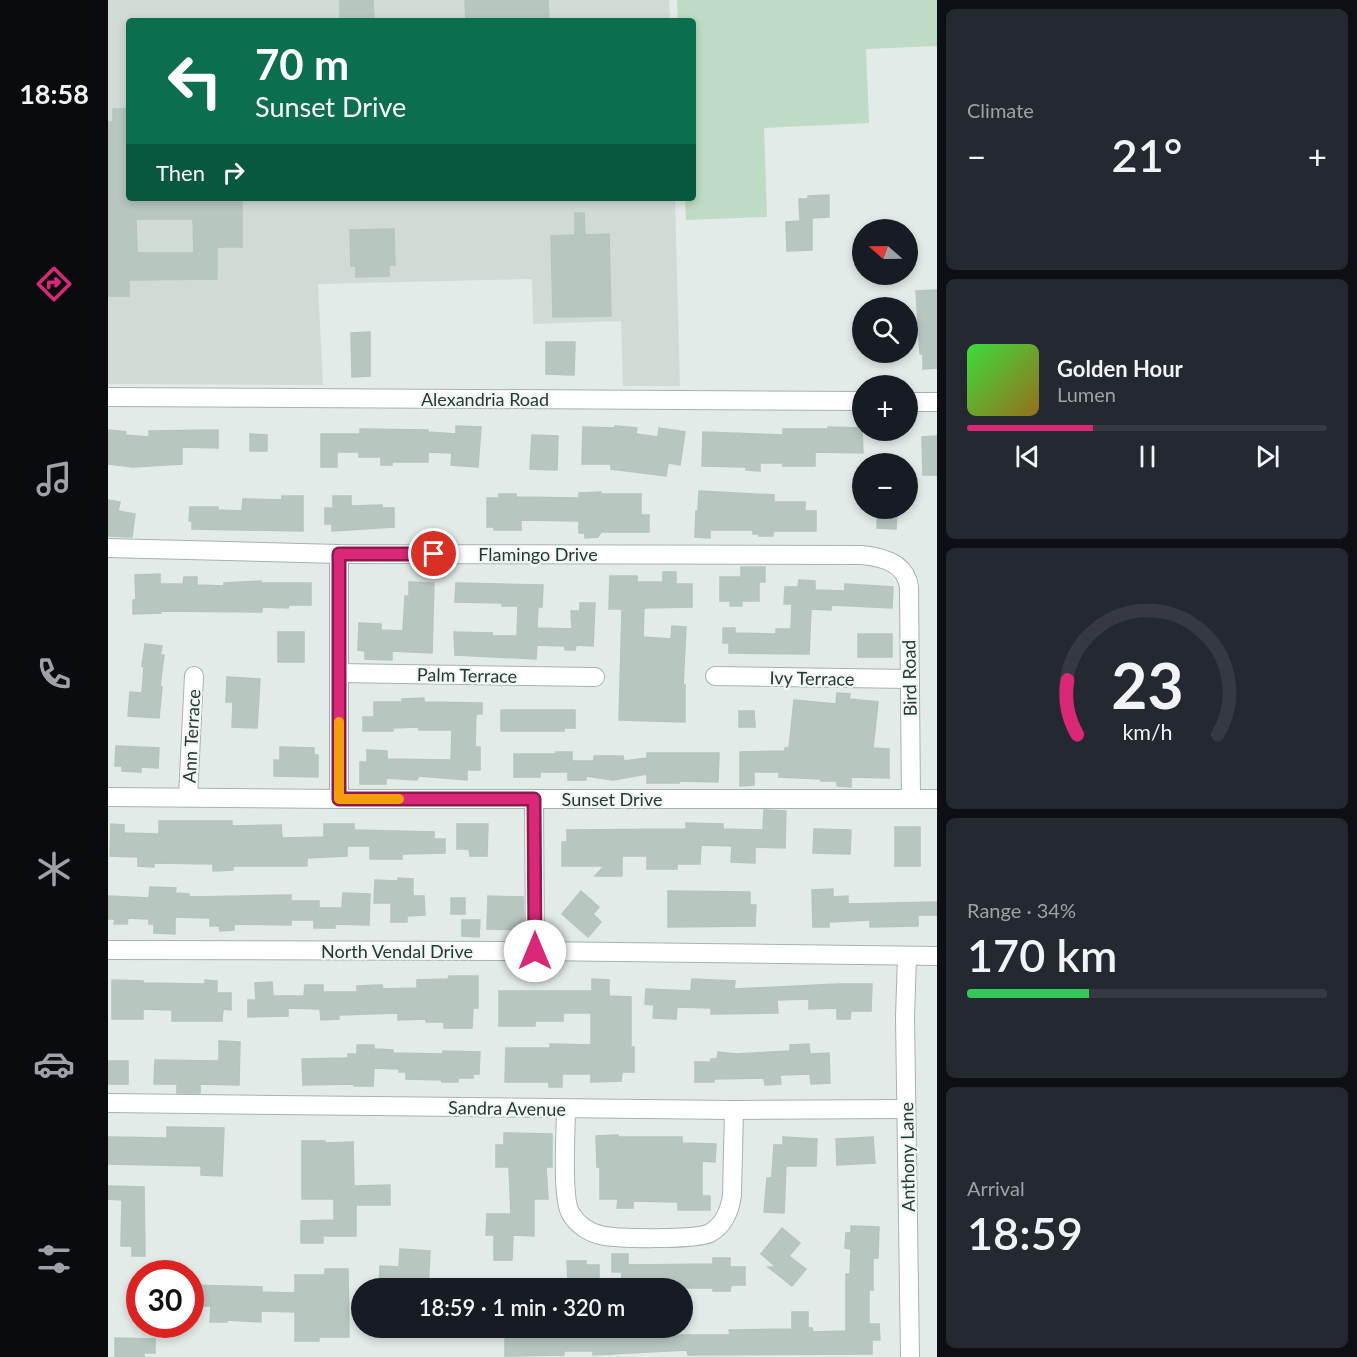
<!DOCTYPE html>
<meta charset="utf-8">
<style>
body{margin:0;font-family:Lato,sans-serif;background:#242831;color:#f1f3f6;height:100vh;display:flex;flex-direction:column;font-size:22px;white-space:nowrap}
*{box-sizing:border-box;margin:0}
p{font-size:20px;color:#9ea1a6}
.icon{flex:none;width:33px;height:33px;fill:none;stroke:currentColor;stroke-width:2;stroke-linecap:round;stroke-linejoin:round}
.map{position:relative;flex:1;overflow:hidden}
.drawer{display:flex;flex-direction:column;gap:9px;padding:9px;background:#0d0f14;width:420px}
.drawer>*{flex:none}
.hud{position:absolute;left:18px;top:18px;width:570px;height:183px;border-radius:6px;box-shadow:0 3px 9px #0003;background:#0b6e4f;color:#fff;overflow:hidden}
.needle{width:39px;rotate:290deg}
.controls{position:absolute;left:744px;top:219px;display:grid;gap:12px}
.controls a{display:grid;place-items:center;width:66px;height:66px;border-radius:50%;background:#171b24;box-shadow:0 3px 9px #0003;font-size:30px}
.speed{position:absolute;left:18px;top:1260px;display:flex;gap:12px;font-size:30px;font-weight:700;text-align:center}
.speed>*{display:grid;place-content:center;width:78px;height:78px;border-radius:50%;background:#171b24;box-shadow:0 3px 9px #0003;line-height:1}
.speed .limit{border:9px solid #d22;background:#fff;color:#111}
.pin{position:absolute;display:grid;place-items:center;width:51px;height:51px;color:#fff;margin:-26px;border:3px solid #fff;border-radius:50%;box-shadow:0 2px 6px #0007}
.me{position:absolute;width:66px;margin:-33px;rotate:0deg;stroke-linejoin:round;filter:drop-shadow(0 0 4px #0008)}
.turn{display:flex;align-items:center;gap:21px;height:126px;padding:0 30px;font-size:27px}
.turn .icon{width:78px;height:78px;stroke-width:2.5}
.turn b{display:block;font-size:42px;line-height:51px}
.then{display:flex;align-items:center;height:57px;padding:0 30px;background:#0003;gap:12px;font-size:22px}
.big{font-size:45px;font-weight:600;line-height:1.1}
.drawer .tile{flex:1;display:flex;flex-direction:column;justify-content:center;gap:9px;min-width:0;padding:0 21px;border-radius:9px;background:#242831}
.drawer .dial{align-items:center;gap:0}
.dial svg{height:156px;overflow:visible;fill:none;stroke:#363941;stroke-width:7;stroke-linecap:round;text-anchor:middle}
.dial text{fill:#f1f3f6;stroke:none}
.song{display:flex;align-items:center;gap:18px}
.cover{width:72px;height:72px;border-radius:9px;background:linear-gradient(135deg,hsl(120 70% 55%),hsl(40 70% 35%))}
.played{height:6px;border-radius:3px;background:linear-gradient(90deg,#db2777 35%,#363941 35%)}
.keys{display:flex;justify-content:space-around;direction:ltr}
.heat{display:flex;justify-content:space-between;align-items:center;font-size:33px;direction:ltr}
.charge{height:9px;border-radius:4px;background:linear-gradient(90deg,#34c759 34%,#363941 0)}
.trip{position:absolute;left:243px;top:1278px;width:342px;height:60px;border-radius:30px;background:#171b24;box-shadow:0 3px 9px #0003;font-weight:600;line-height:60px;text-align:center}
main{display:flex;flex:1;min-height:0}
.tab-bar{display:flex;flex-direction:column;width:108px;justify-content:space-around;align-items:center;background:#090b0e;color:#9ea1a6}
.tab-bar .icon{width:42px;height:42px}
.tab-bar .on{color:#db2777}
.tab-bar b{font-size:27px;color:#f1f3f6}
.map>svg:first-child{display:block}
</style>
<main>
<nav class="tab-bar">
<b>18:58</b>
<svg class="icon on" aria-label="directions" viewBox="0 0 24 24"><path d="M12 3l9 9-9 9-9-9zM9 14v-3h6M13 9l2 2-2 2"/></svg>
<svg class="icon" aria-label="music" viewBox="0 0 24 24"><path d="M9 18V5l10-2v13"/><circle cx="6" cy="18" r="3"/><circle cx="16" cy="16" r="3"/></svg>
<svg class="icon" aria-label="phone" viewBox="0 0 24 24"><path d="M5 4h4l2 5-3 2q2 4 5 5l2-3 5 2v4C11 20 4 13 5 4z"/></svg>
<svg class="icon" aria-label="climate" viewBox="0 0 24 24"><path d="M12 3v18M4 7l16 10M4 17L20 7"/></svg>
<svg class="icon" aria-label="car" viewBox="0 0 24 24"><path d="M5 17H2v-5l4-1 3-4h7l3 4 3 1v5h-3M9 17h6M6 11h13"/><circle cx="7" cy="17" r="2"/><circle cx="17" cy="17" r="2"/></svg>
<svg class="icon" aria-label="filters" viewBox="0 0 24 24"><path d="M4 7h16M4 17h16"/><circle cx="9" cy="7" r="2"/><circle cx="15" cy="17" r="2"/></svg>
</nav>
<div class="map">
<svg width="829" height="1357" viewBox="0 0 829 1357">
<rect width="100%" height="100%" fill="#e2ebe7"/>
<polygon fill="#d1dbd6" points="0,0 561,0 562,21 21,21 21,198 567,198 572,386 515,386 513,321 425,324 424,279 210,284 215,385 0,384"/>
<polygon fill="#bddbc5" points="569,0 829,0 829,46 758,49 761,123 656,128 659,217 578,220 577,198 585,198 585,21 570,21"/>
<g fill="#b8c6c0" stroke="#b5c5be" stroke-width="1.5" fill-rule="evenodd">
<polygon points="232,0 265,0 266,21 232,21"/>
<polygon points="357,0 440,0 441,21 358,21"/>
<path d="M5 109H21V198H134V247H109V279L21 280V296H0V122H5ZM28 219H85L86 253H29Z"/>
<polygon points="721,195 721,217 704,218 704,250 679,251 678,222 692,221 691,199 700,199 700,196"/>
<polygon points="467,213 476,213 477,235 501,234 503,316 445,317 443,236 467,235"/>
<polygon points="286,229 287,265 281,265 281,276 248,277 248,266 243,266 242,230"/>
<polygon points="829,290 829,368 815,369 815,354 812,354 808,291"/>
<polygon points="262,332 262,376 244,377 243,333"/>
<polygon points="438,342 467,342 466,375 438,374"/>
<polygon points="348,426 373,427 370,467 343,465 344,453 320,452 320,462 284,462 284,465 273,465 273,457 251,457 251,452 229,452 229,467 213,467 213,434 252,434 252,429 320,430 320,432 348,434"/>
<polygon points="507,426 529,428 528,434 550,437 551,428 577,432 572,465 560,463 558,476 503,469 503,464 474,464 475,427 507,428"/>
<polygon points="720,427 754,428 755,453 707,452 707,466 675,466 675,463 652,463 652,471 638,470 638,467 594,466 595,432 675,435 675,429 720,429"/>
<polygon points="1,430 18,432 17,435 41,437 41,431 110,430 110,448 74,447 74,464 25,467 0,464"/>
<polygon points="142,434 159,435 159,451 142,451"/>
<polygon points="424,435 450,436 449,470 422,469"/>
<polygon points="829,436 829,475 815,475 814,437"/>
<polygon points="591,491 666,495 666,502 697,502 697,511 708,511 708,531 665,531 665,536 651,536 651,534 645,534 645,530 602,530 602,538 587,537 588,511 590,511"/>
<polygon points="493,492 493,494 533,494 533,515 541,515 541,532 493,532 490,537 477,538 477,533 471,533 471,521 413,520 413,530 386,530 386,527 379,527 379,498 391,498 391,494 408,494 408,497 471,498 471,493"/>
<polygon points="174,496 195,496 195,531 84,529 84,521 81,521 82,507 110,507 110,510 134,511 135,499 174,500"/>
<polygon points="225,496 243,496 243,506 274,505 274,508 286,508 286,527 224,531 224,524 217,524 217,508 225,508"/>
<polygon points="0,500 12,502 10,511 27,514 24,537 0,536"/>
<polygon points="770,508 789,508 788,529 769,528"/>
<polygon points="633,567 657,567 657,582 651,582 651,601 634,601 634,606 622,606 622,601 612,601 612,577 633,577"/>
<polygon points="555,572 568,572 568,584 584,584 584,607 536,608 535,637 563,639 564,626 578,627 575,686 577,685 577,722 511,720 514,609 501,609 502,576 529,576 529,582 555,582"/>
<polygon points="52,574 52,584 75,584 76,577 89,577 89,585 116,586 116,583 153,581 153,583 203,583 203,605 181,605 180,608 154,607 154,612 53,611 53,613 25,614 25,600 28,600 27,575"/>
<polygon points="691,580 707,581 707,590 737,591 737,584 785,587 784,608 723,605 723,610 703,609 701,654 621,653 621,643 615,643 615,628 627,628 627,633 668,634 668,629 683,629 684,604 676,604 677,587 690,587"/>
<polygon points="301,582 326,583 324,653 284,651 284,660 257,659 257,651 250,650 251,623 273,624 273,630 295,631 297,596 301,596"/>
<polygon points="348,583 435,585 434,607 430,607 429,628 464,629 463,611 472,611 472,603 487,603 485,646 468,645 467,650 457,650 457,646 429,645 428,659 347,655 346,632 384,633 384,636 409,636 410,606 394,606 394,603 347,602"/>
<rect x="170" y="632" width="26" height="30"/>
<rect x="750" y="634" width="34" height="23"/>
<polygon points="37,644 54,646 52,655 56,655 52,686 54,687 51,718 20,716 22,692 34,693 36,667 34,666"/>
<polygon points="119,677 152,679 149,728 124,727 125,702 118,702"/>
<polygon points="729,693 742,694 741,699 770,702 765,748 781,749 781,778 743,777 743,787 729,786 729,781 713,781 713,779 671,777 671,772 646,772 646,785 632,786 632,752 677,751 677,748 681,748 686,700 728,704"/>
<polygon points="316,698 316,702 374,703 374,714 368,714 367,747 372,747 372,770 359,770 359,780 311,776 309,780 278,778 278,784 252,784 252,762 259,762 259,750 279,751 279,759 343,760 344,730 311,730 311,727 285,728 285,731 255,731 255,717 266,717 266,702 294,702 294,699"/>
<polygon points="393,710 467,710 467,728 456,728 456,731 393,731"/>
<polygon points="631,711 646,711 647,727 631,727"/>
<polygon points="8,746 51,748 50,768 33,767 33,772 14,771 14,766 7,766"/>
<polygon points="172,747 206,748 206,755 210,755 210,777 166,776 166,760 172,760"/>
<polygon points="448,752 464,752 464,761 486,761 486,756 515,756 516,761 539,758 539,753 611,753 610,782 571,781 571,783 539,783 539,774 505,780 478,776 478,780 460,780 460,772 432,772 432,777 406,777 406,754 448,754"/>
<polygon points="656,810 678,811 677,848 647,847 647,863 623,862 624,846 593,845 592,864 569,864 569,869 539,869 539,856 514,856 514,876 487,876 496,866 454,866 454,842 459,842 459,830 578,829 578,823 615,824 615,829 655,830"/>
<polygon points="51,821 124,821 124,826 173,825 174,838 216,837 216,824 246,824 246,830 326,832 326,839 337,839 337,853 294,854 294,859 262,859 262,846 239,846 239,856 199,858 199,866 125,866 125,870 105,871 105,864 46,863 46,867 30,866 30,857 2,856 3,824 16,825 16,833 51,834"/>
<polygon points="349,824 380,824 379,856 362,856 361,849 349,849"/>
<rect x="787" y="827" width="25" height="39"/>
<polygon points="706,829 743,830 742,854 705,853"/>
<polygon points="290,878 305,879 305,896 316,896 317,915 299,916 299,922 283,922 283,903 266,903 267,880 290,881"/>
<polygon points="42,887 68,888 67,893 81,894 81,897 183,895 183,901 211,901 211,908 234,908 235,893 262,894 261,925 227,924 227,928 206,928 206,920 183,920 183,925 126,924 126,930 112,931 111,926 102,926 102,918 67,917 67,934 46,933 46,924 41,924 41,919 20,918 19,924 6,924 7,919 0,919 0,896 41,898"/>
<polygon points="725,889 725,897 740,896 740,904 829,902 829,915 810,915 810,926 762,927 762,920 721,922 721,927 705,927 704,890"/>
<polygon points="473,891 491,907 485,914 493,922 480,937 454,914"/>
<polygon points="560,891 642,892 642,905 648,905 647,926 560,927"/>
<polygon points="380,896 415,897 416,930 379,929"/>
<rect x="343" y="898" width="14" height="16"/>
<polygon points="354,920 372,920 371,937 354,936"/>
<polygon points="341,976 370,976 370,1008 365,1008 364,1028 336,1028 336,1022 318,1022 318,1019 290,1020 290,1013 231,1015 231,1019 213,1020 212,1009 180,1008 180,1016 140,1017 140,1000 148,1000 147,983 164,982 165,996 196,996 197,985 215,985 215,992 249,992 249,986 274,985 275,989 309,988 309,980 340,979"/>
<polygon points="484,979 501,980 501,996 523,997 523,1047 526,1047 526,1072 514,1072 513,1081 483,1082 483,1074 454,1074 454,1087 441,1087 441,1082 397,1082 398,1048 442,1048 442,1044 483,1045 483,1013 455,1013 455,1021 427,1021 427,1026 391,1026 391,991 484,991"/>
<polygon points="584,979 627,981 626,989 730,984 764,984 763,1011 743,1011 742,1019 729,1019 729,1008 701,1009 701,999 669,1000 670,1013 603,1014 603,1008 569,1007 568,1019 545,1018 546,1005 537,1004 538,989 583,991"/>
<polygon points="4,980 35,981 35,983 97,984 97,980 109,981 109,993 123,993 123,1010 115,1009 114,1021 64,1021 64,1010 35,1009 35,1019 4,1019"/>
<polygon points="111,1041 132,1042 131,1085 92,1084 92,1093 69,1093 69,1084 46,1084 47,1060 111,1061"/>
<polygon points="701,1044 702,1054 721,1053 722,1083 703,1084 702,1074 672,1075 673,1084 657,1085 656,1078 606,1079 606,1082 587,1082 587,1062 603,1062 603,1059 609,1059 610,1052 628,1054 682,1051 682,1045"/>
<polygon points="249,1045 266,1045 266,1049 285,1050 285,1053 335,1054 335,1051 372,1052 371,1074 365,1074 365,1078 350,1078 350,1082 334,1082 334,1080 298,1079 298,1072 291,1072 291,1069 266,1068 265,1086 246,1086 246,1084 195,1085 194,1059 240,1058 240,1054 249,1054"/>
<rect x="0" y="1061" width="20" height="23"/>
<polygon points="59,1127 116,1128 114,1176 93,1175 93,1166 0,1164 0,1137 59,1138"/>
<polygon points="396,1133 444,1134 444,1167 438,1167 440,1199 426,1199 426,1236 405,1235 404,1260 386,1260 386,1235 378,1235 379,1214 403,1214 401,1167 388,1167 388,1145 396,1145"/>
<polygon points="510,1135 510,1137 574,1137 574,1143 608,1144 607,1162 594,1161 594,1196 602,1196 602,1210 570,1210 570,1202 525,1201 525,1208 509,1208 510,1199 492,1199 492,1167 489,1167 488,1136"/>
<polygon points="675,1137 709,1139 708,1166 678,1166 676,1213 656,1212 659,1178 664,1178 664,1174 666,1145 675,1145"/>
<polygon points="765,1137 767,1163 729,1165 728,1139"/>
<polygon points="194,1141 217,1141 217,1143 245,1142 246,1186 282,1185 282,1205 248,1205 248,1236 215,1236 215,1243 193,1243 193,1221 226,1220 226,1199 194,1199"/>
<polygon points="0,1186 36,1187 37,1256 24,1256 24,1246 13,1246 14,1200 0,1199"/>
<polygon points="743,1226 771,1227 770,1258 765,1258 765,1290 761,1290 761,1324 771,1324 772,1340 764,1340 764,1354 580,1355 579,1350 485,1355 485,1351 456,1351 456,1355 397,1356 397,1337 414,1337 414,1333 530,1333 530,1330 567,1328 567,1335 622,1335 621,1330 684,1329 684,1312 700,1312 700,1328 704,1328 705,1332 738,1331 738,1274 742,1274 743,1249 737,1248 738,1233 743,1233"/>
<polygon points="674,1228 692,1243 681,1256 698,1269 684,1286 660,1267 668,1267 653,1254"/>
<polygon points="292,1249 322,1251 320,1288 271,1288 272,1266 291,1267"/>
<polygon points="504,1254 520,1254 520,1265 605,1264 605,1258 622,1258 622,1267 637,1267 637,1285 623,1285 622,1291 605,1291 605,1288 562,1288 562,1283 528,1283 528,1287 513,1287 514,1272 504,1272"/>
<polygon points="459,1261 478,1261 478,1265 491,1265 491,1284 473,1285 473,1281 460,1281"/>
<polygon points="217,1269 240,1269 241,1337 211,1337 211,1341 187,1341 187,1312 153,1311 153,1322 119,1320 119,1322 102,1322 103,1306 82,1306 82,1285 154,1287 154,1292 187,1293 187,1275 217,1275"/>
<polygon points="7,1338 47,1339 47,1353 36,1353 36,1357 7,1357"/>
</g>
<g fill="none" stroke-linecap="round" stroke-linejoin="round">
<defs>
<g id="minor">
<polyline points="0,397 754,401"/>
<polyline points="800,402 829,402"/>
<path d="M0 548 231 554 754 555C775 557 798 563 801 587L803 799"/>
<polyline points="231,554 231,799"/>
<polyline points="231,673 487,677"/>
<polyline points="607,676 801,679"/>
<polyline points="0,797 231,799 829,799"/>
<polyline points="80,797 86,676"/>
<polyline points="426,799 427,951"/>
<polyline points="0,950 427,951 829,956"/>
<polyline points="799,956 797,1017 802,1357"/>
<polyline points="0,1103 626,1110 798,1109"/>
<path d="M458 1109C458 1130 453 1199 463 1214 469 1224 480 1232 492 1235 508 1239 588 1240 602 1233 616 1225 622 1210 624 1195L626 1110"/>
</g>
</defs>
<use href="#minor" stroke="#a5b3ae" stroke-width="20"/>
<use href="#minor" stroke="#fff" stroke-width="18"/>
</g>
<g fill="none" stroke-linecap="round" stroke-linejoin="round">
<defs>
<polyline id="route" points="326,554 231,554 231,799 426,799 427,951"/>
</defs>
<use href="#route" stroke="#8e194d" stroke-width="15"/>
<use href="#route" stroke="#db2777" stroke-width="10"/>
<polyline stroke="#f59e0b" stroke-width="10" points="231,722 231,799 291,799"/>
</g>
<g text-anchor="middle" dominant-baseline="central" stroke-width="4.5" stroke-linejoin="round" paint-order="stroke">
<g font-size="18" fill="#233b35" stroke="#f3f8f5">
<text x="377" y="399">Alexandria Road</text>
<text x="430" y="554">Flamingo Drive</text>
<text transform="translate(359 675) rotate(1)">Palm Terrace</text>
<text transform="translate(704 678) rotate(1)">Ivy Terrace</text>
<text transform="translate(801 678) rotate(-91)">Bird Road</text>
<text transform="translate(83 736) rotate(-87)">Ann Terrace</text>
<text x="504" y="799">Sunset Drive</text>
<text x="289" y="951">North Vendal Drive</text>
<text transform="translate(399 1108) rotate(1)">Sandra Avenue</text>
<text transform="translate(799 1157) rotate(-91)">Anthony Lane</text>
</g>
</g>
</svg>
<div class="controls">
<a><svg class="needle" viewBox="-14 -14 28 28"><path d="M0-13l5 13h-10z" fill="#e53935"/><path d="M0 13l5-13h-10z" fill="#9ea1a6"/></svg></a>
<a><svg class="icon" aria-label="search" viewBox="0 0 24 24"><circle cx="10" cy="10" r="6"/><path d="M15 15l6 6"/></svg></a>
<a>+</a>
<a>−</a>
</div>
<div class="speed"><div class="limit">30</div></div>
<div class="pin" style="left:326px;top:554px;background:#d93025"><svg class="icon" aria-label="arrive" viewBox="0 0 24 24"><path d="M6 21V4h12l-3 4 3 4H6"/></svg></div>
<svg class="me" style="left:427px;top:951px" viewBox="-20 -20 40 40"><circle r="19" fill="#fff"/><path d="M0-13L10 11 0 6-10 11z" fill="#db2777"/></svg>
<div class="trip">18:59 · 1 min · 320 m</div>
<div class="hud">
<div class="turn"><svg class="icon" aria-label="left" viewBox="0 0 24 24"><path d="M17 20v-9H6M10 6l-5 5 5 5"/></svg><div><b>70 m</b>Sunset Drive</div></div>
<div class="then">Then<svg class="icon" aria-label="right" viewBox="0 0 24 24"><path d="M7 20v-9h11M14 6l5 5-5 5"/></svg></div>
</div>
</div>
<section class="drawer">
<div class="tile"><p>Climate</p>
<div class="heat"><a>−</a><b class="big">21°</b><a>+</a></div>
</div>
<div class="tile">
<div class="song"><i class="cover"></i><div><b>Golden Hour</b><p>Lumen</p></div></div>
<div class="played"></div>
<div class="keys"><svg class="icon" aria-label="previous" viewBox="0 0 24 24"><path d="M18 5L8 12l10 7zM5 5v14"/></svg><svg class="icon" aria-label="pause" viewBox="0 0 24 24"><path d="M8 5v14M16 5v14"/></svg><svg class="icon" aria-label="next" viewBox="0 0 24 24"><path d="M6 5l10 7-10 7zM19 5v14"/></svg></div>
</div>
<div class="tile dial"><svg viewBox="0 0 100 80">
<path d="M14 69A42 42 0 1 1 86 69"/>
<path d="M14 69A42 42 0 0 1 9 41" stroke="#db2777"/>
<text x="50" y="56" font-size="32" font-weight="700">23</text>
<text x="50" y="72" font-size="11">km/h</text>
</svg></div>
<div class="tile"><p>Range · 34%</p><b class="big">170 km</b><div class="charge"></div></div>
<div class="tile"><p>Arrival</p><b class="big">18:59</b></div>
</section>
</main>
